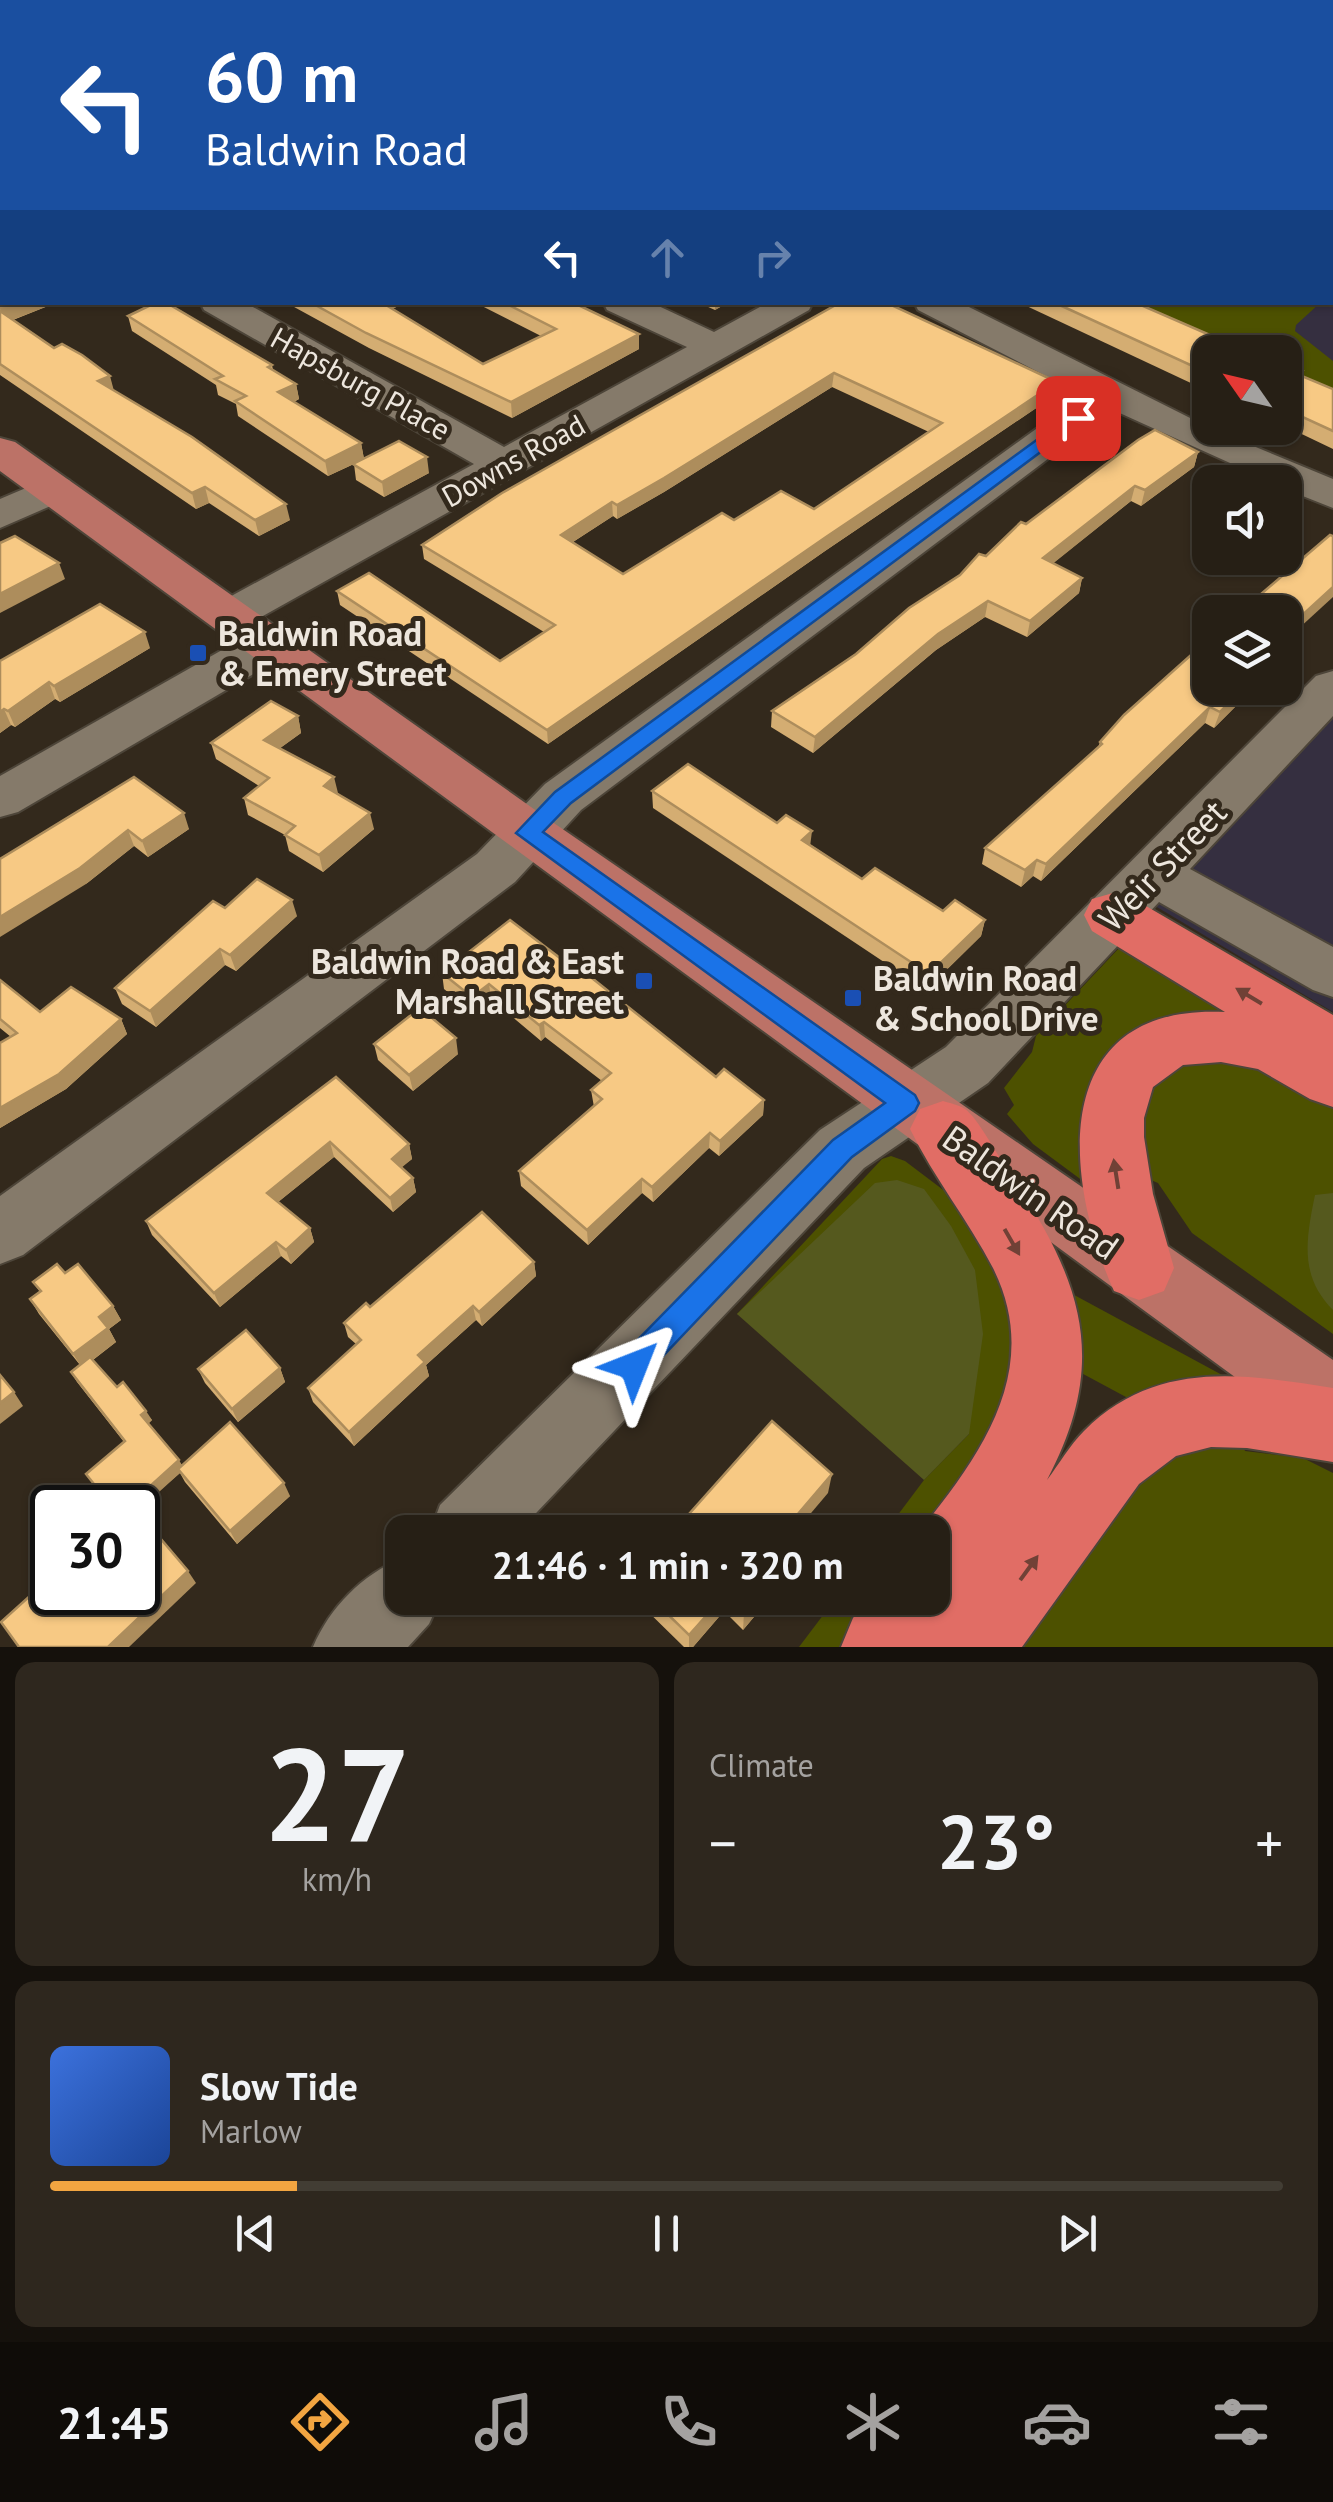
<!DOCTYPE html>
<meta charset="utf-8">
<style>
body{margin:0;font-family:"PT Sans",sans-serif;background:#2e271e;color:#f1f3f6;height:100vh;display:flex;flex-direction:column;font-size:38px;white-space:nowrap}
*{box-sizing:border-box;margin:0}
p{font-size:32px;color:#a4a2a0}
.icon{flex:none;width:55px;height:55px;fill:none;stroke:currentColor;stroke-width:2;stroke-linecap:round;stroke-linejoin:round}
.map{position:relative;height:1647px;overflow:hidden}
.drawer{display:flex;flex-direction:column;gap:15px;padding:15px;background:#15110c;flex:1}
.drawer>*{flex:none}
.guide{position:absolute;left:0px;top:0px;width:1335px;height:305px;box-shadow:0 2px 8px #0004,0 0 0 2px #423d34;background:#1a4fa0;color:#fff;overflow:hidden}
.needle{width:65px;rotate:304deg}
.fabs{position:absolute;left:1192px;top:335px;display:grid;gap:20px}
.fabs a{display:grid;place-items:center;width:110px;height:110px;border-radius:20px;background:#261f15;box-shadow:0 2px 8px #0004,0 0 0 2px #423d34;font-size:50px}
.speed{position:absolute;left:30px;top:1485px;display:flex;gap:20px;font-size:50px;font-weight:700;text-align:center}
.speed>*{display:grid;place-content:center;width:130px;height:130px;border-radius:50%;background:#261f15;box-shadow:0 2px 8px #0004,0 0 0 2px #423d34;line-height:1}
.speed .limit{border:5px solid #111;border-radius:15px;background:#fff;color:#111}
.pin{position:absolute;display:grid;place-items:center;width:85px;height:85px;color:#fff;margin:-42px;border-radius:20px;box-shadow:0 5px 15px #0006}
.me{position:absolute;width:110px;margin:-55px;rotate:45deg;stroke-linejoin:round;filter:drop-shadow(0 0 8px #0008)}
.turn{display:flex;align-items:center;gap:35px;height:210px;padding:0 40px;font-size:45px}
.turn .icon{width:130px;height:130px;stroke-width:2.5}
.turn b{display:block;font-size:70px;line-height:85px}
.lanes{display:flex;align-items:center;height:95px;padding:0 40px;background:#0003;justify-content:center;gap:50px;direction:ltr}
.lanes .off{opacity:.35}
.big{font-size:75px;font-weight:600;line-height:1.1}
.drawer .widget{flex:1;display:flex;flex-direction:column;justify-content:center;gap:15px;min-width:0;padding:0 35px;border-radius:20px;background:#2e271e}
.drawer .dial{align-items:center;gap:0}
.dial b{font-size:130px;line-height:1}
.song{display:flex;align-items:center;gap:30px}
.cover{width:120px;height:120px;border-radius:15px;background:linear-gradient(135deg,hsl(220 70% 55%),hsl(220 70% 35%))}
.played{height:10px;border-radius:5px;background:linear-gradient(90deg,#f2a541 20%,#423d34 20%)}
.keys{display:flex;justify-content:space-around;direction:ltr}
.heat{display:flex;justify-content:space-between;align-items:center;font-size:55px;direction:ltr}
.drawer .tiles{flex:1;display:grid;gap:15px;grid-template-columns:1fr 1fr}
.widget:last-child{grid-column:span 2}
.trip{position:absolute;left:385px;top:1515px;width:565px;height:100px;border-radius:20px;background:#261f15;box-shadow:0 2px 8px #0004,0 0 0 2px #423d34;font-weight:600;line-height:100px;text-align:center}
.tab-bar{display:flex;height:160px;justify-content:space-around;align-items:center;background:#0f0c08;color:#a4a2a0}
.tab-bar .icon{width:70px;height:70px}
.tab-bar .selected{color:#f2a541}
.tab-bar b{font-size:45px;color:#f1f3f6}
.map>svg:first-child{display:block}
</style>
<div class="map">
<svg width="1333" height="1647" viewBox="0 0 1333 1647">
<rect width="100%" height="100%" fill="#33291c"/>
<g fill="#352f40">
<polygon points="1333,145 1333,393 1285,352 1244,352 1132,303 1332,302"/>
<polygon points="1333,674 1333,1012 1125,888"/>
</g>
<g fill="#4d5100">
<polygon points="1138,303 1320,303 1296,325 1295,331 1333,361 1333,390 1285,368 1285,352 1249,352"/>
<polygon points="1121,946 1294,1037 1232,1019 1180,1014 1132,1033 1087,1184 1033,1144 1007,1114 1014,1105 1004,1088 1032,1052 1036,1036"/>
<polygon points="1226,1048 1333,1097 1333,1334 1192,1233 1158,1183 1134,1173 1131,1119 1165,1065"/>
<polygon points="891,1156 905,1161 979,1217 1031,1366 932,1532 885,1532 924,1480 969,1434 737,1314 882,1159"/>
<polygon points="1065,1290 1224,1376 1139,1404 1072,1368"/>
<polygon points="1238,1435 1245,1451 1303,1458 1333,1473 1333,1647 1010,1647 1152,1450"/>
<polygon points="836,1598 885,1598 847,1647 799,1647"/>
</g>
<g fill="#55591e">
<polygon points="897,1180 924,1189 951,1226 975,1270 983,1334 969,1434 924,1480 737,1314 875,1183"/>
<path d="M1333 1193V1310C1299 1276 1306 1239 1315 1195Z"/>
</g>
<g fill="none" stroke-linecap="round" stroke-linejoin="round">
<defs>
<g id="minor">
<polygon points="2,170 2,190 0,191 0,171"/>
<polygon points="200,302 244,302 504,447 687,347 607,310 603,302 650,302 714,332 769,302 813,302 809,310 729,355 245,626 229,630 213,626 206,616 213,606 474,464 204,310"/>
<polygon points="914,302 959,302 1210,428 1333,479 1333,508 1285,489 1285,482 1272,482 1113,410 581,810 515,882 23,1255 0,1264 0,1196 477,854 545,784 1083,395 918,310"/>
<polygon points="54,476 69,480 75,489 69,498 0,528 0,499"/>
<polygon points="269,629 286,633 292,644 286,655 18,812 0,817 0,776 252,633"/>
<polygon points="1333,671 1333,716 1190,869 1333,947 1333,997 1313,990 1159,902 988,1083 864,1168 518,1532 430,1532 440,1505 820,1130 946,1047 1316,676"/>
<path d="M402 1558V1598H441L429 1624 408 1647H313C330 1607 362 1575 402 1558Z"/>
</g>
<polygon id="major" points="0,438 15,442 548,819 1333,1360 1333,1440 1307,1430 0,471"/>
<g id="highway">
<path d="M1113 893 1134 899 1333 1015V1107L1310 1099 1258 1069 1221 1062 1183 1065 1153 1087 1144 1118V1137L1153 1194 1174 1268 1164 1291 1139 1300 1114 1291C1062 1176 1049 1003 1225 1012L1092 931 1084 915 1092 899Z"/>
<path d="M943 1101C949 1103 959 1105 965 1109 978 1118 998 1157 1009 1172 1081 1279 1111 1359 1047 1480 1059 1464 1070 1445 1084 1431 1156 1359 1244 1374 1333 1388V1462L1247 1448 1211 1447 1176 1456 1139 1484 1022 1647H841L853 1618 869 1598H932V1532H919C980 1456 1044 1370 993 1268 968 1220 934 1178 910 1129L920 1109Z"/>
</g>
</defs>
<use href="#minor" stroke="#4d4539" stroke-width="4"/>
<use href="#major" stroke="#4d4539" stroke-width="4"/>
<use href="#highway" stroke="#4d4539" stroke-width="4"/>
<use href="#minor" fill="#857a6a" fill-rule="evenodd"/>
<use href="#major" fill="#bc7267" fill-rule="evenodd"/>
<use href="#highway" fill="#e16d65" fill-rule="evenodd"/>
</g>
<g fill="#d4ad72" fill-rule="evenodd">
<polygon points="0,207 2,302 58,302 13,320 114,391 290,520 259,536 209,503 196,509 0,375"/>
<polygon points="285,302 407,302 392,309 483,364 541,336 474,302 572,302 639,349 512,418 369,348"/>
<polygon points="697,302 729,302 715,310"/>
<path d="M841 302 1054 396 825 551 548 744 340 605 337 591 500 661 544 632 424 559 422 545ZM832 387 929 432 814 509 623 574 573 542 613 516 617 519 664 492Z"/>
<polygon points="1018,302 1134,302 1210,352 1210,392"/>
<polygon points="128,316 272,365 273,370 296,384 299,399 294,402 361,443 364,459 429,473 384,497 356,480 354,464 328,476 238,416 236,404 218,395 216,385 132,331"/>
<polygon points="1285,364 1302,371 1300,375 1333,389 1333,449 1285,426"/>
<polygon points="1198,452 1194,467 1141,506 1131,501 1053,563 1082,578 1079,593 1027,637 985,617 936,650 813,753 771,727 772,711 856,654 986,556 1026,524"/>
<polygon points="1210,638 1239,703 1214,728 1205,723 1041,881 1033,876 1021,887 982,864 985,848 1098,748 1100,742"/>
<polygon points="150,648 60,702 55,699 15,727 11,725 0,733 0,661"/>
<polygon points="298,716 301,733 280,748 338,793 374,829 323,872 289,851 285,835 248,815 244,798 259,786 216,759 211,743"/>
<polygon points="134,777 189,829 148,857 134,846 86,884"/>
<polygon points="652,791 811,845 862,879 943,911 985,920 981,936 926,990 653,808"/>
<polygon points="225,908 297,916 236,971 225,965 156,1027 122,1004 115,988"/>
<polygon points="510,920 716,1077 764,1100 763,1115 719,1156 709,1148 653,1202 642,1193 588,1245 521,1186 519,1171 594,1107 591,1090 602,1081 545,1037 541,1041 491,999 474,1013 444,989 442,973"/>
<polygon points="0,980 40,1012 121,1019 127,1034 66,1089 0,1128 0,1043 11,1037 0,1028"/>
<polygon points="374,1044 458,1054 413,1091 378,1060"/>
<polygon points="336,1077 409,1144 412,1159 401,1167 413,1178 416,1192 393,1212 334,1157 278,1202 310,1228 314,1242 291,1264 281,1256 220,1307 152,1235 146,1221"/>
<polygon points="534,1262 536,1276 482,1326 476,1320 426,1365 429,1376 354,1446 313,1402 308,1388 356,1344 348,1337 344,1323 370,1307"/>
<polygon points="65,1273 113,1306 121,1320 109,1329 116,1342 93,1360 117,1387 152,1420 148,1424 182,1465 290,1496 237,1544 185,1482 180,1473 138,1508 112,1508 86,1474 124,1442 77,1382 71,1372 80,1365 39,1314 30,1299 40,1292 33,1282"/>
<polygon points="280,1368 285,1382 238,1422 205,1383 198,1369"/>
<polygon points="634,1598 770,1598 743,1630 724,1611 693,1647 684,1647"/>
</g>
<g fill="#ad8d5c">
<polygon points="506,0 520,0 517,2 504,2"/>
<polygon points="2,145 2,160 0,161 0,146"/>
<polygon points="14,302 58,302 2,324 0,308"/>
<polygon points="377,302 407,302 379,315"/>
<polygon points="715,302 729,302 715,310"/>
<polygon points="639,334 639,349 512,418 511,402"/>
<polygon points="834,373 832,387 664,492 617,519 617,505"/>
<polygon points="110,376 114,391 98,381"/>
<polygon points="1057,382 1054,396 825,551 548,744 547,730 826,537"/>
<polygon points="296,384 299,399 281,408 278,392"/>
<polygon points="361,443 364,459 328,476 325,461"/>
<polygon points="1198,452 1194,467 1141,506 1145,490"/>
<polygon points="427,457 429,473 384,497 382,482"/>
<polygon points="1135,486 1131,501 1040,574 1043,558"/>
<polygon points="205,487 209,503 196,509 192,493"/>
<polygon points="612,502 613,516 562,549 561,535"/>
<polygon points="286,504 290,520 259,536 255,520"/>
<polygon points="59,563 65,579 0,613 0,594"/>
<polygon points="1082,578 1079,593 1027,637 1030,621"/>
<polygon points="1333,587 1333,597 1285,641 1285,631"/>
<polygon points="988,601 985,617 936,650 813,753 815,737 938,634"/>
<polygon points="145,632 150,648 60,702 54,686"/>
<polygon points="49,682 55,699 15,727 8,711"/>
<polygon points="1244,688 1239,703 1214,728 1220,712"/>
<polygon points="1210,707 1205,723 1041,881 1046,864"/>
<polygon points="4,709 11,725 0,733 0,712"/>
<polygon points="298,716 301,733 268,757 264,740"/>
<polygon points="334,777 338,793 324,786"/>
<polygon points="184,813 189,829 148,857 142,841"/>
<polygon points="370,813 374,829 323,872 319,855"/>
<polygon points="128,830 134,846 86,884 0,937 0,917"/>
<polygon points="812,831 810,847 802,840"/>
<polygon points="1037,860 1033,876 1021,887 1025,870"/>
<polygon points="292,900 297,916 236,971 230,955"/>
<polygon points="985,920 981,936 926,990 929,974"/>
<polygon points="220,949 225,965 156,1027 150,1011"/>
<polygon points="489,984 491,999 474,1013 472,997"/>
<polygon points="121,1019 127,1034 66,1089 0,1128 0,1108"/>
<polygon points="544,1022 545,1037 541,1041 539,1025"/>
<polygon points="456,1038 458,1054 413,1091 409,1075"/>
<polygon points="764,1100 763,1115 719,1156 720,1141"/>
<polygon points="710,1133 709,1148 653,1202 652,1187"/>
<polygon points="330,1142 334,1157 272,1207 267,1193"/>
<polygon points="409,1144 412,1159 395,1173 392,1159"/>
<polygon points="413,1178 416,1192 393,1212 390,1198"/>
<polygon points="642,1179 642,1193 588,1245 587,1230"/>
<polygon points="310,1228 314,1242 291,1264 286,1250"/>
<polygon points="276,1242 281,1256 220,1307 214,1293"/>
<polygon points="534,1262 536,1276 482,1326 479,1312"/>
<polygon points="113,1306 121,1320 109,1329 116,1342 82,1368 73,1354 99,1317"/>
<polygon points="473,1306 476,1320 426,1365 429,1376 354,1446 349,1432 418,1355"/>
<polygon points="280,1368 285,1382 238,1422 232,1409"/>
<polygon points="14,1392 23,1406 0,1424 0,1403"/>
<polygon points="146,1411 152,1420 146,1425 141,1415"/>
<polygon points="179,1460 184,1469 178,1469 180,1473 138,1511 138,1508 126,1508"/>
<polygon points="832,1474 828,1493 795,1532 791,1522"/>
<polygon points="284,1483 290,1496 237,1544 230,1531"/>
<polygon points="188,1571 196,1583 129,1647 108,1647"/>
<polygon points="722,1598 725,1598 724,1611 693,1647 689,1647 689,1635"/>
<polygon points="757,1598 770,1598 743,1630 744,1613"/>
</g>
<g fill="#f7c984" stroke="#ad8d5c" stroke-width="2.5" fill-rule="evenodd">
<polygon points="0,0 506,0 504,2 2,2 2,145 0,146 0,74 2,61 0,60"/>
<polygon points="637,0 875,0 873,2 635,2"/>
<polygon points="0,207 2,208 2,302 14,302 0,308"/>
<polygon points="157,302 165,302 272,365 268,367 296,384 278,392 361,443 325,461 235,401 246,396 215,379 223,376 128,316"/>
<polygon points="310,302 381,302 483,364 556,329 503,302 572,302 639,334 511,402 366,333"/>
<path d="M841 302H885L1057 382 826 537 547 730 337 591 369 573 500 661 555 625 422 545 502 493ZM834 373 942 423 814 509 781 491 734 520 722 513 623 574 561 535 612 502 617 505 664 478Z"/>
<polygon points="1053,302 1134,302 1249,352 1210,352 1210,374"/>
<polygon points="0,311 54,348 62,344 82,355 110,376 98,381 192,437 286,504 255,520 205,487 192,493 0,364"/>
<polygon points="1285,364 1302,371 1297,374 1333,389 1333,431 1285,409"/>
<polygon points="1155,430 1198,452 1145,490 1135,486 1043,558 1082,578 1030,621 988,601 938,634 815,737 772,711 856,654 909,608 960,575 979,554 986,556 1021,522 1026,524 1138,440"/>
<polygon points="399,441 427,457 382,482 353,464"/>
<polygon points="1330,535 1333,536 1333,587 1285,631 1285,612 1240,612"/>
<polygon points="15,536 59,563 0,594 0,543"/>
<polygon points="100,604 145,632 54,686 49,682 8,711 4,709 0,712 0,661"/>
<polygon points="1210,638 1210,688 1244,688 1220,712 1210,707 1046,864 1037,860 1025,870 985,848 1102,744 1100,742 1124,715"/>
<polygon points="271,701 298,716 264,740 334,777 324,786 370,813 319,855 285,835 295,826 244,798 269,778 211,743"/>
<polygon points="688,764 777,823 786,815 812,831 802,840 862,879 875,868 943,911 955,900 985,920 929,974 652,791"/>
<polygon points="134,777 184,813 142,841 128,830 80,868 0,917 0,859"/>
<polygon points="257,879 292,900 230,955 220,949 150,1011 115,988 213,901 225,908"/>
<polygon points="510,920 560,958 563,955 716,1077 724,1069 764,1100 720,1141 710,1133 652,1187 642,1179 587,1230 519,1171 602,1099 591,1090 611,1073 544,1022 539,1025 489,984 472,997 442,973"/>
<polygon points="0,980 40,1012 71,987 121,1019 59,1074 0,1108 0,1043 17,1033 0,1019"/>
<polygon points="420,1008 456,1038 409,1075 374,1044"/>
<polygon points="336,1077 409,1144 392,1159 413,1178 390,1198 330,1142 267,1193 310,1228 286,1250 276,1242 214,1293 146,1221"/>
<polygon points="482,1212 534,1262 479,1312 473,1306 418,1355 425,1362 349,1432 308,1388 361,1340 344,1323 366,1303 370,1307"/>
<polygon points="57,1264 65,1273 78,1264 113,1306 99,1317 108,1328 73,1354 30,1299 41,1291 33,1282"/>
<polygon points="246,1330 280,1368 232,1409 198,1369"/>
<polygon points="90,1357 117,1387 123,1382 146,1411 141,1415 179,1460 126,1508 113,1508 86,1474 125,1441 71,1372"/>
<polygon points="0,1375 14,1392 0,1403"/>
<polygon points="772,1421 832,1474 791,1522 803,1532 673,1532"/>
<polygon points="230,1422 284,1483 230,1531 178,1469"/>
<polygon points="138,1512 188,1571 108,1647 19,1647 1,1622 52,1576 52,1592 138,1592"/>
<polygon points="651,1598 722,1598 689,1635"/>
<polygon points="729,1598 757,1598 744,1613"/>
</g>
<defs><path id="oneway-solid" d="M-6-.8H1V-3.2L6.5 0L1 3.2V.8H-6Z" transform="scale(2.5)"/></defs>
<g fill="#704136">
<use href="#oneway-solid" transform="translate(1249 996) rotate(-149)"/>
<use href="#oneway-solid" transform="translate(1116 1174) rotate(-99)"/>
<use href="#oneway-solid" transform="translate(1012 1242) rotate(60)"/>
<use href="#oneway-solid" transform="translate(1029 1568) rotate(-54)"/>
</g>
<polygon fill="#1a73e8" stroke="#114b97" stroke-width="2.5" points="1072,414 1086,418 571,803 543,832 915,1095 919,1103 915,1111 852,1157 644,1376 634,1380 623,1376 619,1366 623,1355 833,1140 885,1103 516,833 555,792"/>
<g fill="#1a4fb4" stroke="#33291c" stroke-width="4">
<rect x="188" y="643" width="20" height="20" rx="5"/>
<rect x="634" y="971" width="20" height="20" rx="5"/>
<rect x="843" y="988" width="20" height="20" rx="5"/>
</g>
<g text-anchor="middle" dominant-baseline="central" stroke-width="10" stroke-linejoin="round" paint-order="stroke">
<g font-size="30" fill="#ede6dd" stroke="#33291c">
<text transform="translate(361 383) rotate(29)">Hapsburg Place</text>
<text transform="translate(513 460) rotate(-29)">Downs Road</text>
</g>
<g font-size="35" font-weight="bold" fill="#ede6dd" stroke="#33291c" text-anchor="start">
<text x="218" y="633">Baldwin Road<tspan x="218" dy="40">&amp; Emery Street</tspan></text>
<text x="624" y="961" text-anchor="end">Baldwin Road &amp; East<tspan x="624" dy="40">Marshall Street</tspan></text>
<text x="873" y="978">Baldwin Road<tspan x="873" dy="40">&amp; School Drive</tspan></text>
</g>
<g font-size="35" fill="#ede6dd" stroke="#33291c">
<text transform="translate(1162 865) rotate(-46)">Weir Street</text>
<text transform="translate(1031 1192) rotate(35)">Baldwin Road</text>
</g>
</g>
</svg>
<div class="fabs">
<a><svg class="needle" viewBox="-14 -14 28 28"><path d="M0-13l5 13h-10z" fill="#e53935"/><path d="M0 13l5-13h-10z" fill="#a4a2a0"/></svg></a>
<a><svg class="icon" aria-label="sound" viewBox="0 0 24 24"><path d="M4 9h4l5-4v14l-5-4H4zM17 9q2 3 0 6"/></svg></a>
<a><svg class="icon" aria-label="layers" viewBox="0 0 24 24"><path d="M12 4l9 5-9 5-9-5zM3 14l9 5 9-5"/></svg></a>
</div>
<div class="speed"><div class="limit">30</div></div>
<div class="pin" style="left:1078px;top:418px;background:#d93025"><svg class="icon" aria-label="arrive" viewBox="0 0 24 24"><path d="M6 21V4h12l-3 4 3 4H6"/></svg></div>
<svg class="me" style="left:634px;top:1366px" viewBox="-20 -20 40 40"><path d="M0-17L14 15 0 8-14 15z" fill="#1a73e8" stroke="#fff" stroke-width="4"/></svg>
<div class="trip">21:46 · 1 min · 320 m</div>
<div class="guide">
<div class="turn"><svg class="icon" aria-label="left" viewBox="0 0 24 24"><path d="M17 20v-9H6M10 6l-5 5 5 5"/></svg><div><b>60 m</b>Baldwin Road</div></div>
<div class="lanes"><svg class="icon" aria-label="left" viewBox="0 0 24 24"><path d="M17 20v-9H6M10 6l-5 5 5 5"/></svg><svg class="icon off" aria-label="ahead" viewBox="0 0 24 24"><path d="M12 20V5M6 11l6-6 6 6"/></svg><svg class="icon off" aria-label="right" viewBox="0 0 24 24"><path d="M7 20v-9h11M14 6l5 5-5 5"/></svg></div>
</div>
</div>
<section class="drawer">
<div class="tiles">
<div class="widget dial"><b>27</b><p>km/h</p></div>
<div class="widget"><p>Climate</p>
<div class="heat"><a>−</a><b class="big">23°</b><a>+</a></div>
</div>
<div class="widget">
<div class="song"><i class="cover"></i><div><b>Slow Tide</b><p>Marlow</p></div></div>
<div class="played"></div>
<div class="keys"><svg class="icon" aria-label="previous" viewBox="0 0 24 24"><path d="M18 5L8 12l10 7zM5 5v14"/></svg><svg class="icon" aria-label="pause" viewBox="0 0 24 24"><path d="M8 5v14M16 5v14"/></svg><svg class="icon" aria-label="next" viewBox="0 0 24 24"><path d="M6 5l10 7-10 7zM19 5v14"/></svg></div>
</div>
</div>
</section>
<nav class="tab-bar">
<b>21:45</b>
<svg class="icon selected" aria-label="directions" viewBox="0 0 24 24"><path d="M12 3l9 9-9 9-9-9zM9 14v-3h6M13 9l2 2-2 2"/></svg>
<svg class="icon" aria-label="music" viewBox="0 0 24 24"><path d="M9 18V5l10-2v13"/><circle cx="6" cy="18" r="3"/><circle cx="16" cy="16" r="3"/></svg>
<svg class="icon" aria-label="phone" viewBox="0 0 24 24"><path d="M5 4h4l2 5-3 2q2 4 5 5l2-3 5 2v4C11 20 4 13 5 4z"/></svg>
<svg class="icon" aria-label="climate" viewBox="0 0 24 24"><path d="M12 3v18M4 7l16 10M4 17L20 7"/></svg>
<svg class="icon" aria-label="car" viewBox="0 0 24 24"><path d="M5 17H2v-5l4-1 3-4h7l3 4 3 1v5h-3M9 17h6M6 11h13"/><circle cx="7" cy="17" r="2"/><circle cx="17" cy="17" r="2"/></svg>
<svg class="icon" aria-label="filters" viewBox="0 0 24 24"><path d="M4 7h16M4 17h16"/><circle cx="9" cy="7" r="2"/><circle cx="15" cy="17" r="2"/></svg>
</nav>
